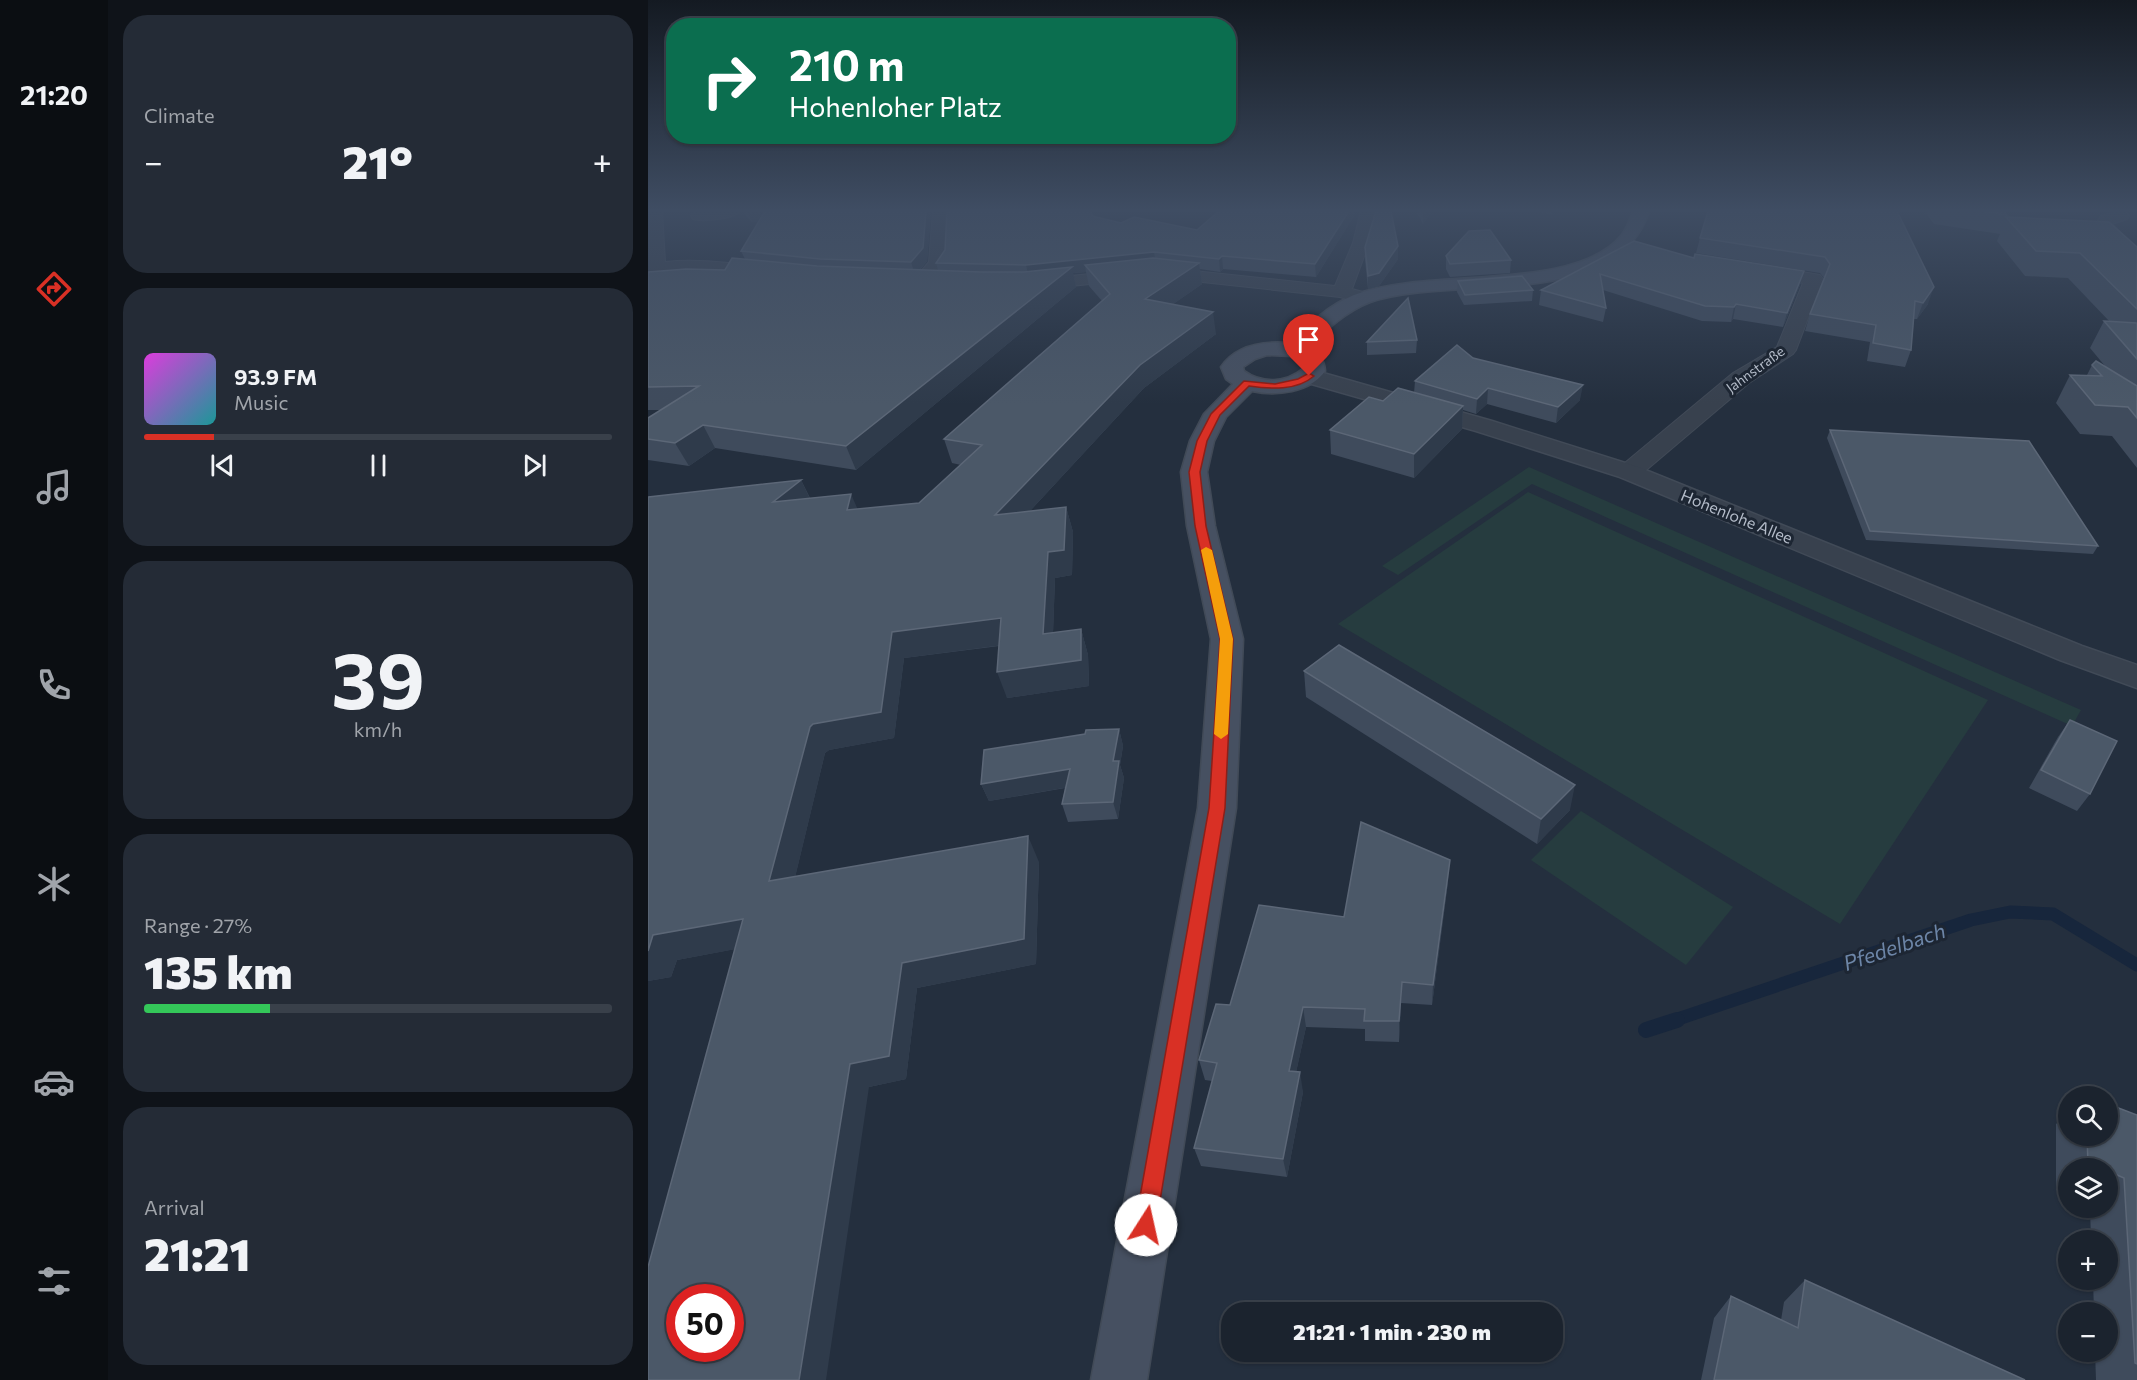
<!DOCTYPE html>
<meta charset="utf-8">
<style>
body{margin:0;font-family:Commissioner,sans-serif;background:#242b36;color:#f1f3f6;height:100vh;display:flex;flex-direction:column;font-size:22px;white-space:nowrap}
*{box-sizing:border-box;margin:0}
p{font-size:20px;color:#a0a4aa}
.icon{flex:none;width:33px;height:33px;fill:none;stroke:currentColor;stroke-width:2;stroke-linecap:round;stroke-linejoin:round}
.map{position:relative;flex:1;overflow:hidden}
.sheet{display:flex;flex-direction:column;gap:15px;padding:15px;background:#0f1319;width:540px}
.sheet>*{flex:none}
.top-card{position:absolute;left:18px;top:18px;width:570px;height:126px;border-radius:24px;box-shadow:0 2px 4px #0004,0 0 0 2px #39404a;background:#0b6e4f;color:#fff;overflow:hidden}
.tools{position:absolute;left:1410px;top:1086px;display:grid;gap:12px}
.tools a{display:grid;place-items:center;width:60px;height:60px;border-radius:50%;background:#1b232e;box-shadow:0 2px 4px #0004,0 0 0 2px #39404a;font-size:30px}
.speed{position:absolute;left:18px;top:1284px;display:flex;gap:12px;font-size:30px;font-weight:700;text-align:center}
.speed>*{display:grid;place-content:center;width:78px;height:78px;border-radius:50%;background:#1b232e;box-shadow:0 2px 4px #0004,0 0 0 2px #39404a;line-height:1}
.speed .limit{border:9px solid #d22;background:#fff;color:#111}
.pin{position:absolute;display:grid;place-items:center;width:51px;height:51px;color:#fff;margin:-62px -26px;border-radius:50% 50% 50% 0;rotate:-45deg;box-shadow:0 0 6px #0007}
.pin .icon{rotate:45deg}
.me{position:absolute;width:66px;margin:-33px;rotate:10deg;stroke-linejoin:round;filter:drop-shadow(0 0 4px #0008)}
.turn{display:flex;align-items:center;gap:21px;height:126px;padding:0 24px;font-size:27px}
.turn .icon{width:78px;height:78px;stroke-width:2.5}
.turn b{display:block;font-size:42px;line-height:51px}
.big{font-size:45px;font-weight:800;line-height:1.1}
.sheet .tile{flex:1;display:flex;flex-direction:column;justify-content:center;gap:9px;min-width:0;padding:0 21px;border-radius:24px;background:#242b36}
.sheet .dial{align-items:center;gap:0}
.dial b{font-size:78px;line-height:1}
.song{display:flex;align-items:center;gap:18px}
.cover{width:72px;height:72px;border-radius:9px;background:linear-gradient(135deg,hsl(300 70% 55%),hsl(180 70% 35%))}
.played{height:6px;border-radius:3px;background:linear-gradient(90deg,#d93025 15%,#39404a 15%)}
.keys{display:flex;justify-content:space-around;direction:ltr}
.heat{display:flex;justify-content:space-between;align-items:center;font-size:33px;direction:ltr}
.charge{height:9px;border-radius:4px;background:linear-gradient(90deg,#34c759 27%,#39404a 0)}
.trip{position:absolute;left:573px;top:1302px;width:342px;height:60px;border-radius:24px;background:#1b232e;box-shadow:0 2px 4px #0004,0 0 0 2px #39404a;font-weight:800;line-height:60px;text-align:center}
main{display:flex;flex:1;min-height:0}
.dock{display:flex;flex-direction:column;width:108px;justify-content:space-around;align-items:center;background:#0b0e12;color:#a0a4aa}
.dock .icon{width:42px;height:42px}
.dock .current{color:#d93025}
.dock b{font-size:27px;color:#f1f3f6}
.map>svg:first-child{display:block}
</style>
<main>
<nav class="dock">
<b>21:20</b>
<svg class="icon current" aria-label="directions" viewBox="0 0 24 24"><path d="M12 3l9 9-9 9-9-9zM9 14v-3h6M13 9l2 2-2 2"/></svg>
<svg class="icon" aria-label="music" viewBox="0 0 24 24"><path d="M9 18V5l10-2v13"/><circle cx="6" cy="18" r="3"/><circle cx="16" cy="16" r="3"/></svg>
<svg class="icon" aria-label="phone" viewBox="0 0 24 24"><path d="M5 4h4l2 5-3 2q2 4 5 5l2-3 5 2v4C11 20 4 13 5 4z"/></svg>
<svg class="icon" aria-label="climate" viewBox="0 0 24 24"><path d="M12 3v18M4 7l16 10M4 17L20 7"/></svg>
<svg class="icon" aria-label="car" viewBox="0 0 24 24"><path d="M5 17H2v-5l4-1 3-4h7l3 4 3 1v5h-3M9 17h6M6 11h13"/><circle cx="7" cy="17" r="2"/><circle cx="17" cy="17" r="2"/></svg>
<svg class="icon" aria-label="filters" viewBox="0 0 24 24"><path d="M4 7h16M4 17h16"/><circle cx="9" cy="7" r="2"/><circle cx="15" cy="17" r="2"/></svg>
</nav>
<section class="sheet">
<div class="tile"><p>Climate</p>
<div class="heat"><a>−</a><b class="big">21°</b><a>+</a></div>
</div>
<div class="tile">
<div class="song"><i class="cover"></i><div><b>93.9 FM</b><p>Music</p></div></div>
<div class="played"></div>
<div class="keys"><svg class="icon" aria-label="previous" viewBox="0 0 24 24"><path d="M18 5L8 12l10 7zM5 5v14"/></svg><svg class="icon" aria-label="pause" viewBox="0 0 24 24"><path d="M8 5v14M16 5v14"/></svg><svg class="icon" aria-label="next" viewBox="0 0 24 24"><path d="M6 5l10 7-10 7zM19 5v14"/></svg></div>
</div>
<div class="tile dial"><b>39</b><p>km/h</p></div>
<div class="tile"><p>Range · 27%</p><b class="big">135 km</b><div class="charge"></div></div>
<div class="tile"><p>Arrival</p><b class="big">21:21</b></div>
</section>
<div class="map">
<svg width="1489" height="1380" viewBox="0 0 1489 1380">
<rect width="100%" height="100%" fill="#242f3e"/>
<g fill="#263c3f">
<polygon points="881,467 1433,710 1424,726 884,484 750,575 734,566"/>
<polygon points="880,492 1340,700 1192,924 690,624"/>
<polygon points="933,811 1085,907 1038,965 883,860"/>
</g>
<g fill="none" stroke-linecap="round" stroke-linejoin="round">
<polyline stroke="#17263c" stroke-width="13" points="1024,1021 1323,920 1362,912 1405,914 1489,965"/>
<polyline stroke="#17263c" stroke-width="16" points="998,1030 1029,1020"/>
<defs>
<g id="minor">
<path d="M0 211H14L17 262C52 258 86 264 120 268L126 269 129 273 126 277 120 278 44 271 0 276Z"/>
<path d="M51 211H93C85 219 56 222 45 219L43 216 45 213Z"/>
<path d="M285 211H301C300 225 303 252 299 263 294 275 279 289 267 286L264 282 281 262Z"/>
<polygon points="713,211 729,211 721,243 704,289 722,294 724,298 722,302 715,304 692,297 508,277 385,290 379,289 376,285 379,281 385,280 508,267 687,286 705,243"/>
<polygon points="1473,211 1479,213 1481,216 1479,219 1464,224 1489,250 1489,265 1483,264 1447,225 1453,216"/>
<polygon points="1113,265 1166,274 1172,275 1175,279 1148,350 1145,354 1101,383 990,477 981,479 972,477 969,472 972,467 1085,373 1129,347 1155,283 1107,274 1104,270 1107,266"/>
</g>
<polygon id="tertiary" points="661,369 844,421 990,467 1434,646 1489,665 1489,688 1412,660 972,477 828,431 653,381 650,376 653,371"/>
<path id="secondary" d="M985 211H1001C968 313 803 274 722 302 698 311 678 330 660 348 671 353 676 359 677 371 662 393 628 396 604 391L578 417 566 441 559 472 567 526 595 639 588 808 499 1380H443L550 808 563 639 539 526 533 472 542 441 556 414 585 384 578 379 573 367C588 345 615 341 641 343 660 325 681 305 706 295 776 267 926 293 973 236 979 229 982 220 985 211ZM619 355 644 356 654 363 655 369C638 383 614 384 596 371L595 367 607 359Z"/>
</defs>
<use href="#minor" stroke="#414a57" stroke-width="2"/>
<use href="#tertiary" stroke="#414a57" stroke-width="3"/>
<use href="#secondary" stroke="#414a57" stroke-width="3"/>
<use href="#minor" fill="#38414e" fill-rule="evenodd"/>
<use href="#tertiary" fill="#38414e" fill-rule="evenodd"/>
<use href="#secondary" fill="#465061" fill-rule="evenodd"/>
</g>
<g fill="#3f4b5c">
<polygon points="94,211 283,211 279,261 272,270 290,270 288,263 297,250 299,211 444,211 445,216 473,223 549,230 571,211 709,211 668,277 575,269 572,272 552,269 554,284 525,304 568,334 496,388 382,511 418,507 425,532 424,575 407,578 405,633 433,629 440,655 441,686 359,698 351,646 256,658 246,738 181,750 177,753 147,877 391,862 388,964 269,988 258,1079 221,1087 87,949 29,960 23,977 0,981 0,497 153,480 162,498 210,509 271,503 313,465 304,463 296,439 454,301 441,286 438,272 425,273 428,287 208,470 67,448 41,466 0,460 0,418 14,410 0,410 0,272 77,270 97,259 93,251 111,222 104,222"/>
<polygon points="768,211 784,211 775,224"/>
<polygon points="878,211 906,211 904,214"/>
<polygon points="1249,211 1280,304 1269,319 1266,319 1263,350 1257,367 1219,361 1222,342 1157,331 1162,314 1176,278 1172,273 1048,253 1052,238"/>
<polygon points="1276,211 1356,211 1359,215 1358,217 1489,247 1489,468 1464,436 1432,434 1408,403 1422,375 1439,375 1444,365 1457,366 1442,348 1456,321 1462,322 1420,278 1377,276 1349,241 1352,234 1286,224"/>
<polygon points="986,241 1046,258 1156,271 1152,285 1135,327 1085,319 1083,322 1054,321 955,290 958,308 955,322 891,305 893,290"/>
<polygon points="717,247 750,259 731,286 720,289 717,260"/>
<polygon points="798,256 863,260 862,273 802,277 798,269"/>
<polygon points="810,281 885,290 884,301 816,305 809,292"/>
<polygon points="769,340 768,353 719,355 719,342"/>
<polygon points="825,358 932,400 908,423 839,404 828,414 815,410 814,429 766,478 683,454 682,430 766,393 767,381"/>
<polygon points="1182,430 1450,546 1445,554 1218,540 1179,438"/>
<polygon points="656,671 922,810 889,844 658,697"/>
<polygon points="1422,720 1442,794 1429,811 1381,788 1410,737"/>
<polygon points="471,729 475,746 472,765 476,778 470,819 420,822 414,804 417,788 341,801 333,784"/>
<polygon points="800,882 784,1005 753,1003 751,1042 717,1041 717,1029 658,1027 648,1072 655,1092 639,1177 553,1166 546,1148 564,1081 557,1080 551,1060 582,1005"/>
<polygon points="1420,1112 1420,1136 1460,1136 1489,1115 1489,1380 1448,1380 1447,1352 1460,1352 1460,1312 1446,1312 1445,1280 1460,1280 1460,1240 1443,1240 1442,1208 1460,1208 1460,1168 1420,1168 1420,1195 1408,1190 1408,1124"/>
<polygon points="1157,1280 1377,1380 1053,1380 1066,1318 1083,1296 1133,1320 1136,1302"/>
</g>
<g fill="#2f3b4b">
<polygon points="99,211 120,211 124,221 104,222"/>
<polygon points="278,211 283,211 279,261 267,275 263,262"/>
<polygon points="701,211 709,211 668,277 667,264"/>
<polygon points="775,211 784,211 775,224"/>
<polygon points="750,246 750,259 731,286 720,289 720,276"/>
<polygon points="506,252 508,265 437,265 438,272 425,273 428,287 208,470 198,446 381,278 378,265"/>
<polygon points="574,256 575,269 572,272 571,259"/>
<polygon points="551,263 554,284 501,321 497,299"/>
<polygon points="1156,271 1152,285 1135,327 1139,313"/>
<polygon points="1286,287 1280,304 1269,319 1275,303"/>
<polygon points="1088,304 1085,319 1083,322 1086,307"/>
<polygon points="565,312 568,334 496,388 355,540 347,515 492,365"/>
<polygon points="935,385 932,400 908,423 910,407"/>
<polygon points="840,388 839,404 828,414 829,399"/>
<polygon points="815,406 814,429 766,478 766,454"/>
<polygon points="55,425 67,448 41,466 27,443"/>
<polygon points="153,480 165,505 125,502"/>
<polygon points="203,494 214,519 199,510"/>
<polygon points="418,507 425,532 424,575 407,578 404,661 395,634 400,552"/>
<polygon points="353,618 363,644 256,658 246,738 181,750 177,753 140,907 121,881 162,727 244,632"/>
<polygon points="433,629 440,655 441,686 359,698 349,672"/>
<polygon points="471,729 475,746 472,765 476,778 470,819 465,802 465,761"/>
<polygon points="422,769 427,786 341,801 333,784"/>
<polygon points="927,785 922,810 889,844 893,819"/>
<polygon points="380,836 391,862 388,964 269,988 258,1079 221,1087 178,1380 151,1380 202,1064 254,963"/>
<polygon points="802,860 800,882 784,1005 785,985"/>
<polygon points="95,919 115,944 29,960 23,977 0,981 0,951 5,935"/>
<polygon points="754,982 753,1003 751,1042 751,1021"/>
<polygon points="655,1007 658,1027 644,1091 641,1071"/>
<polygon points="652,1072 655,1092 639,1177 635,1159"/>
</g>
<g fill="#4b5868" stroke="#5c6777" stroke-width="1.5" fill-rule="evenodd">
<polygon points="117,211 278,211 275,248 263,262 172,259 93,251"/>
<polygon points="299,211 443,211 444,216 473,223 486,217 549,230 571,211 701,211 667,264 574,256 571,259 506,252 378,265 288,263 297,250"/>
<polygon points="728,211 743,211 750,246 731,273 720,276 717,247"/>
<polygon points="1060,211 1249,211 1286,287 1275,303 1267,301 1263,350 1225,343 1228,325 1162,314 1182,264 1177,257 1052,238"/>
<polygon points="1334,211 1356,211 1359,215"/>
<polygon points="1358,217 1461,222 1489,247 1489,309 1432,253 1388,251"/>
<polygon points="842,230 863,260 802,264 798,256 821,231"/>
<polygon points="986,241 1046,258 1047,254 1156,271 1139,313 1088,304 1086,307 1057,306 952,274 958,308 893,290"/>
<polygon points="84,258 169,266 333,272 376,272 424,267 198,446 55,425 27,443 0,439 0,418 51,386 0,387 0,272 38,269 77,270"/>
<path d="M505 258 551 263 497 299 565 312 492 365 347 515 418 507 416 550 400 552 395 634 433 629V660L349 672 353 618 244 632 233 712 165 724 162 727 121 881 380 836 376 939 254 963 241 1056 202 1064 151 1380H0V1267L95 919 5 935 0 951V497L153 480 125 502 203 494 199 510 271 503 334 445 296 439 462 294 437 265ZM32 1298H82V1348H32Z"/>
<polygon points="874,276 885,290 817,295 810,281"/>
<polygon points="760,298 769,340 719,342"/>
<polygon points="1456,321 1489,323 1489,359"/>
<polygon points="809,345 825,358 935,385 910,407 840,388 829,399 767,381"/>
<polygon points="1448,361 1489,386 1489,418 1480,407 1447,405 1422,375 1454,376 1444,365"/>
<polygon points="750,388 815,406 766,454 682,430 721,397 735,401"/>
<polygon points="1182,430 1381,441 1450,546 1222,531"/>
<polygon points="691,645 927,785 893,819 656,671"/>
<polygon points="1422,720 1469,741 1442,794 1393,770"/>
<polygon points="471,729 465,761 471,761 465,802 414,804 422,769 333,784 336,750 437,734 438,730"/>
<polygon points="713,822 802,860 785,985 754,982 751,1021 716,1021 717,1009 655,1007 641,1071 652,1072 635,1159 546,1148 569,1063 551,1060 568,1004 582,1005 611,905 696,917"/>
<polygon points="1460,1104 1489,1115 1489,1364 1487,1363 1476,1178 1460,1171 1460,1168 1452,1168 1440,1164 1439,1136 1460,1136"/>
<polygon points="1157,1280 1377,1380 1066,1380 1083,1296 1150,1328"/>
</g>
<linearGradient id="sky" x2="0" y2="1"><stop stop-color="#141a22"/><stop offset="0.52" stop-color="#3f4d63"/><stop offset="1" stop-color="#3f4d63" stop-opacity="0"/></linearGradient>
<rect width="1489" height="404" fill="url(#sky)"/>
<path fill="#d93025" stroke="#8d1f18" stroke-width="1.5" d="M661 373 666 376C649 391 622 389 601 386L572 415 559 441 552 472 558 526 585 639 577 808 508 1225 505 1232 498 1235 490 1232 487 1225 561 808 572 639 547 526 541 472 549 441 563 414 596 381 627 384 650 379Z"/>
<polygon fill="#f59e0b" points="558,547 564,550 585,639 580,734 573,739 566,734 572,639 553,550"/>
<g text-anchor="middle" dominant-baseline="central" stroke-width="6" stroke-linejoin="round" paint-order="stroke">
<g font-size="14" fill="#b4bcc9" stroke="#1d2633">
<text transform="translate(1107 369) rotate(-36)">Jahnstraße</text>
</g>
<g font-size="16" fill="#b4bcc9" stroke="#1d2633">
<text transform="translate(1089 516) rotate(22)">Hohenlohe Allee</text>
</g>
<g font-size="21" font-style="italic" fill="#6d86a8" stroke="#1d2633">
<text transform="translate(1246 946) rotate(-19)">Pfedelbach</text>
</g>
</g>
</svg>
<div class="tools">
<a><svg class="icon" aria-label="search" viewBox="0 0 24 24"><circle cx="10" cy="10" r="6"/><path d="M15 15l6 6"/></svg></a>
<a><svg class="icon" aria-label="layers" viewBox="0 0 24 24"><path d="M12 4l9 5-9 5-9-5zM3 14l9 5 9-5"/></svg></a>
<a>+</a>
<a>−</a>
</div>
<div class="speed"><div class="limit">50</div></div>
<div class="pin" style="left:661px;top:376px;background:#d93025"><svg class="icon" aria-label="arrive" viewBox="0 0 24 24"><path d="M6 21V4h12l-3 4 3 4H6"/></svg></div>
<svg class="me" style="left:498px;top:1225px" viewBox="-20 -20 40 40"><circle r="19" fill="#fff"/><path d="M0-13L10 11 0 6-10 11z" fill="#d93025"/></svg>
<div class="trip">21:21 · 1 min · 230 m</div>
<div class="top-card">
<div class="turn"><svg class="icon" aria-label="right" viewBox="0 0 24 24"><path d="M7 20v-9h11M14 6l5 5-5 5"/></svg><div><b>210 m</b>Hohenloher Platz</div></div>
</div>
</div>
</main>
